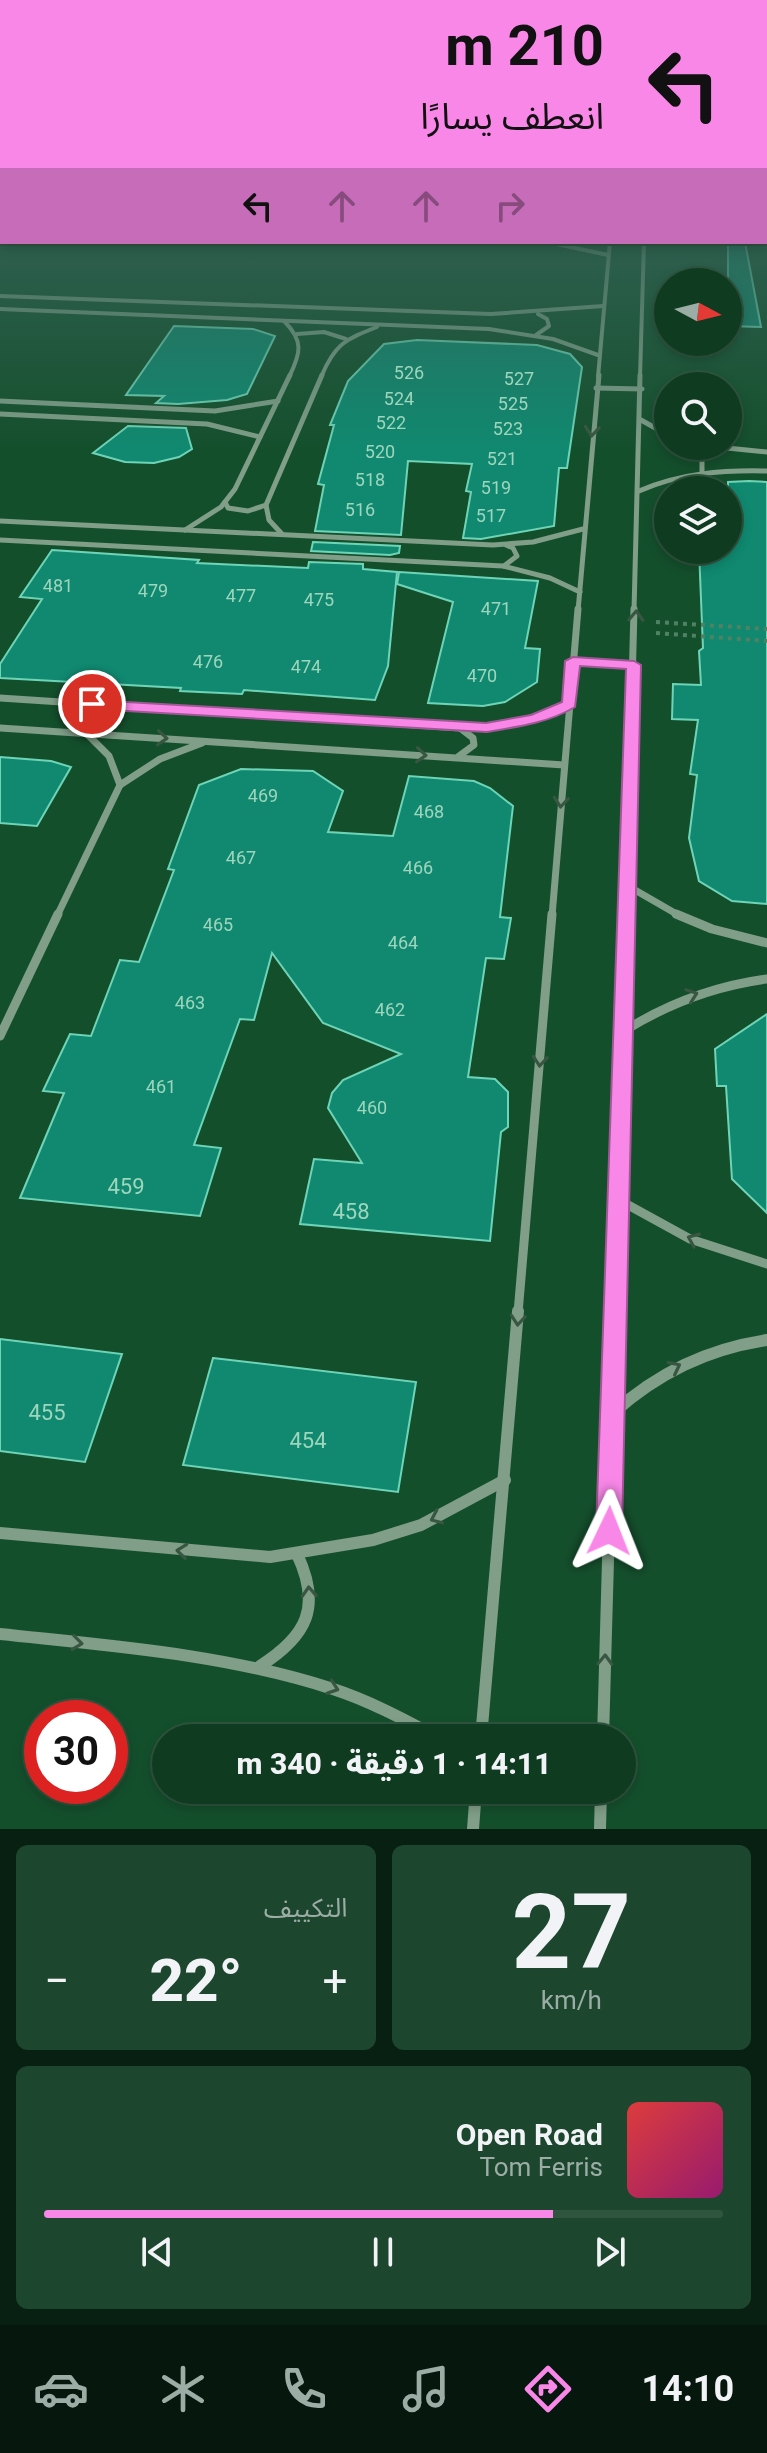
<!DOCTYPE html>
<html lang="ar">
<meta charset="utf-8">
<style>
body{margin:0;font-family:Roboto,"Noto Sans Arabic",sans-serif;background:#1d462e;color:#f1f3f6;direction:rtl;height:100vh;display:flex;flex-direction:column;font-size:30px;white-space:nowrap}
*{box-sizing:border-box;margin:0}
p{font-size:26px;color:#9bada5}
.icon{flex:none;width:44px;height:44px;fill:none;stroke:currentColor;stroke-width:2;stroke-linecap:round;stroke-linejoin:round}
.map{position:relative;height:1829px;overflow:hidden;direction:ltr}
.details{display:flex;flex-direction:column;gap:16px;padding:16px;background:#082012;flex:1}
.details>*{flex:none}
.hud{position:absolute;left:0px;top:0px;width:768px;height:244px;box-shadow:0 4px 12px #0003,0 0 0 2px #2f553f;direction:rtl;background:#f987e8;color:#111;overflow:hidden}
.needle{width:52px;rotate:97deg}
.buttons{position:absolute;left:654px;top:268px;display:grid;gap:16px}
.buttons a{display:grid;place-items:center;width:88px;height:88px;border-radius:50%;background:#0f3b21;box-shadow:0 4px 12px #0003,0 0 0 2px #2f553f;font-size:40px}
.speed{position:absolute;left:24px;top:1700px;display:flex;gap:16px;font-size:40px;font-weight:700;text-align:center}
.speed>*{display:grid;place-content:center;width:104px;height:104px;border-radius:50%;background:#0f3b21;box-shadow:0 4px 12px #0003,0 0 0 2px #2f553f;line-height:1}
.speed .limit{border:12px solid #d22;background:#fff;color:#111}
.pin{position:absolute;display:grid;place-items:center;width:68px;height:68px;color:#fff;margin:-34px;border:4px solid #fff;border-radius:50%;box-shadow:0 2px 8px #0007}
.me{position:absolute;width:88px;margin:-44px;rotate:2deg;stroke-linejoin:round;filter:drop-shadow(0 0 6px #0008)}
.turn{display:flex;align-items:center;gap:28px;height:168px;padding:0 32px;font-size:36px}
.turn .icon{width:104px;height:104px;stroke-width:2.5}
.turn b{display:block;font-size:56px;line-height:68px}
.lanes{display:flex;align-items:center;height:76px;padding:0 32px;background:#0003;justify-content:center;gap:40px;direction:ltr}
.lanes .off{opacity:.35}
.big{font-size:60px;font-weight:800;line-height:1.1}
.details .tile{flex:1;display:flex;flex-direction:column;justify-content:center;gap:12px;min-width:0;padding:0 28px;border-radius:12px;background:#1d462e}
.details .dial{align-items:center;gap:0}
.dial b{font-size:104px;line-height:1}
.song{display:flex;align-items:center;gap:24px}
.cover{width:96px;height:96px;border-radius:12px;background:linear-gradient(135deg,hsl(0 70% 55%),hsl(320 70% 35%))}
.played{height:8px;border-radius:4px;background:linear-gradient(90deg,#f987e8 75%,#2f553f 75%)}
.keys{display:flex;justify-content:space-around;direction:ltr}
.heat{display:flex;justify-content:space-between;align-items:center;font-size:44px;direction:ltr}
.details .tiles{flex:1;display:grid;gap:16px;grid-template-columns:1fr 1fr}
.tile:last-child{grid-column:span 2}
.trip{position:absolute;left:152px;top:1724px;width:484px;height:80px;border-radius:40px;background:#0f3b21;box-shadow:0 4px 12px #0003,0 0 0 2px #2f553f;font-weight:800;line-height:80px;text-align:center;direction:rtl}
.menu{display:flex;height:128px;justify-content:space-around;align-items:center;background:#06180d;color:#9bada5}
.menu .icon{width:56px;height:56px}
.menu .selected{color:#f987e8}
.menu b{font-size:36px;color:#f1f3f6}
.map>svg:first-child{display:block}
</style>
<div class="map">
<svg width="767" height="1829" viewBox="0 0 767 1829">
<rect width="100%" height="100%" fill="#144f2c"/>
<g fill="#108970" stroke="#6ed4b7" stroke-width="2">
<polygon points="728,242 745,242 761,327 728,326"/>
<polygon points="174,326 253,329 275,336 247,394 227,400 178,404 156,403 164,396 126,395"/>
<polygon points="417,340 537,345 570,354 582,367 567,468 559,468 554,526 481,539 463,538 471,492 466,491 472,464 408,461 401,535 315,531 324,485 318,484 334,425 330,425 348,381 384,344"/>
<polygon points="128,426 186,428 192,449 179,457 154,463 125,462 93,453"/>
<polygon points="749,481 767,482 767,904 732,901 699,881 689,838 697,775 690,774 698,720 672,719 673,684 701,685 699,651 703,648 699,550 728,550 728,482"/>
<polygon points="313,542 400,546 399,553 390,555 311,551"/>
<polygon points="52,550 199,560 197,563 308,568 309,562 363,564 363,569 397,572 388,666 375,700 244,690 242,694 180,691 181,688 0,678 0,664 42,599 20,597"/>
<polygon points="399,572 538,581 525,648 540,649 537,682 505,702 483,706 428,703 453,602 397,584"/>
<polygon points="0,757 51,761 71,767 37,826 0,823"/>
<polygon points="241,769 313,771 343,791 328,832 393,836 409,776 474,781 490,788 513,806 500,917 511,918 504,959 486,958 468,1077 495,1079 508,1092 508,1127 501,1132 490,1241 300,1224 314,1159 362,1163 328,1108 332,1093 343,1080 401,1054 323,1023 272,953 254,1020 240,1019 194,1145 221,1148 200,1216 20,1198 64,1093 43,1091 70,1034 91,1036 120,960 139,962 174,870 168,869 199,785"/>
<polygon points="767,1014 767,1213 732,1179 726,1086 717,1086 715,1049"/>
<polygon points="0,1339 122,1354 85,1462 0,1451"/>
<polygon points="213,1358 416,1382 398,1492 183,1465"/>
</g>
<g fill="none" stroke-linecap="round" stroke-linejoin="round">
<g stroke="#4f8262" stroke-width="4" stroke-dasharray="4 5" stroke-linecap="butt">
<polyline points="656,622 767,629"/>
<polyline points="656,633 767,641"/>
</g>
<g stroke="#809e88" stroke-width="4">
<polyline points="547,242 608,255"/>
<polyline points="0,296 491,314 603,306"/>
<polyline points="0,309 489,329 553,339 598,355"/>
<path d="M284 321C304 341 301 353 289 377"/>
<polyline points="297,334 324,332 346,339"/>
<polyline points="536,335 549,326 547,319 538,314"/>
<path d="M321 377C335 344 344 340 377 327"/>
<polyline points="598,377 610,242"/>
<polyline points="640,377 644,242"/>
</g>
<g stroke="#809e88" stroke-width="5">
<polyline points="596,388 642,389"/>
<polyline points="0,401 215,411 278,401"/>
<polyline points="0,414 207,424 260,437"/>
<polyline points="641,420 668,435"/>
<polyline points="702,446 702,472"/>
<polyline points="707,446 767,452"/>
<path d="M639 491C680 473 722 470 767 471"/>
<polyline points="225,502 228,508 248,511 266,505"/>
<polyline points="0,521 493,545 533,542 583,529"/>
<polyline points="185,530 221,507 235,489 290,375"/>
<polyline points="282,534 269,520 266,505 322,375"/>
<polyline points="0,540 503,566 550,578 580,592"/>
<polyline points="504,566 517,556 513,548 506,545"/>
<polyline points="578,611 599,375"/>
<polyline points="634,611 640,375"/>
</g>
<g stroke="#809e88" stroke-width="7">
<polyline points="573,661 634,665"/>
<polyline points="0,698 460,728 516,723 569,704"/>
<polyline points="0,728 564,765"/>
<polyline points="86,733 109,756 120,785"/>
<polyline points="459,756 474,745 473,738 460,728"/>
<polyline points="628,886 680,916"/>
<polyline points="57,916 120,785 160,759 202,743"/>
<polyline points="552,916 578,609"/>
<polyline points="626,916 634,609"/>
</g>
<g stroke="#809e88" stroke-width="9">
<polyline points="676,914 712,929 767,943"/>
<path d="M624 1031C669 1003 714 986 767 979"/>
<polyline points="0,1036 58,914"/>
<polyline points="619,1200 690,1239 767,1264"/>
<polyline points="518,1313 552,914"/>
<polyline points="615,1313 626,914"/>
</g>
<g stroke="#809e88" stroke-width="12">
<path d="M613 1413C658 1373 707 1349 767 1340"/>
<polyline points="0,1533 270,1557 373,1540 421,1525 505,1480"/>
<path d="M0 1634C112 1646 225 1654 333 1689 370 1701 405 1720 439 1738"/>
<path d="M260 1666C307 1636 322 1607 297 1554"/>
<polyline points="481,1738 518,1311"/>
<polyline points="603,1738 615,1311"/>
<polyline points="473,1829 476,1790"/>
<polyline points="600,1829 601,1790"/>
</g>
</g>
<defs><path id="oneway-chevron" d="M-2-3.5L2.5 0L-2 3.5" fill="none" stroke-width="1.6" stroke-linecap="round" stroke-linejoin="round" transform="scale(2)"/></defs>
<g stroke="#385642">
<use href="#oneway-chevron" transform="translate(592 431) rotate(95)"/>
<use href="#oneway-chevron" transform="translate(636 616) rotate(-88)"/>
<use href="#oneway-chevron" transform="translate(162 738) rotate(4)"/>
<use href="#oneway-chevron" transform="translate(421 755) rotate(4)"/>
<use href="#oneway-chevron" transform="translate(561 802) rotate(95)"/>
<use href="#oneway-chevron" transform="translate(692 995) rotate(-20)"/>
<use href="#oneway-chevron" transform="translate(540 1061) rotate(95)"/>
<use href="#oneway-chevron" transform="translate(693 1239) rotate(-157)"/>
<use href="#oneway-chevron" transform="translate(518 1320) rotate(95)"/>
<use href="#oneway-chevron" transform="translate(675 1367) rotate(-27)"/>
<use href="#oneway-chevron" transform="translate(436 1518) rotate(156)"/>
<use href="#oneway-chevron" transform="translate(182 1551) rotate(-174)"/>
<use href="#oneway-chevron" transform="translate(309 1592) rotate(-93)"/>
<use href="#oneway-chevron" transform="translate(77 1643) rotate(7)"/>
<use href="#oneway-chevron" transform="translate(605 1660) rotate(-88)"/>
<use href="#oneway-chevron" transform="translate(333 1688) rotate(19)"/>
</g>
<linearGradient id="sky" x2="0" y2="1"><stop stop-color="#0b2b18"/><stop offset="0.43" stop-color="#346356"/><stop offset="1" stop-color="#346356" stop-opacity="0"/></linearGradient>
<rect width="767" height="452" fill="url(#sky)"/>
<path fill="#f987e8" stroke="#a25897" stroke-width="2" d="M573 657 634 661 641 665 622 1531 618 1539 609 1543 600 1539 596 1531 626 669 580 666 575 707C548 723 517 727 486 732L92 709 84 704 92 700 486 723 531 715 562 702 565 661Z"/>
<g text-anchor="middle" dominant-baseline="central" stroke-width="8" stroke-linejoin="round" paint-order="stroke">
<g font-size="18" fill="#9dd6bc">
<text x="409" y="372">526</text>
<text x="519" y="378">527</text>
<text x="399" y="398">524</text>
<text x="513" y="403">525</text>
<text x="391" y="422">522</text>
<text x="508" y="428">523</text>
<text x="380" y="451">520</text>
<text x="502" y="458">521</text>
<text x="370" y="479">518</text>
<text x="496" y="487">519</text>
<text x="360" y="509">516</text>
<text x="491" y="515">517</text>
<text x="58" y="585">481</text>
<text x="153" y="590">479</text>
<text x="241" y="595">477</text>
<text x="319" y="599">475</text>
<text x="496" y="608">471</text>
<text x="208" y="661">476</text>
<text x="306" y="666">474</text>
<text x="482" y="675">470</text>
<text x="263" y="795">469</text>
<text x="429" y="811">468</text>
<text x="241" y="857">467</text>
<text x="418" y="867">466</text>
<text x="218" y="924">465</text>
<text x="403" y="942">464</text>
<text x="190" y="1002">463</text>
<text x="390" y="1009">462</text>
<text x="161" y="1086">461</text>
<text x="372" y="1107">460</text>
</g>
<g font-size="22" fill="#9dd6bc">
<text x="126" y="1186">459</text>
<text x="351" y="1211">458</text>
<text x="47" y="1412">455</text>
<text x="308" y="1440">454</text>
</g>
</g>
</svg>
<div class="buttons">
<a><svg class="needle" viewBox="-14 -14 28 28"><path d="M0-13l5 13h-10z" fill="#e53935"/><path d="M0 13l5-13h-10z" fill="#9bada5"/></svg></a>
<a><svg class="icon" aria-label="search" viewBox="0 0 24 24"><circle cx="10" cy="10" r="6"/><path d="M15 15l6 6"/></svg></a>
<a><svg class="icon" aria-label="layers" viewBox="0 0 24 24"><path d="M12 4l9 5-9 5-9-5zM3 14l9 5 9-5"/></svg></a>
</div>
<div class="speed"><div class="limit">30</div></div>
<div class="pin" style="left:92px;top:704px;background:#d93025"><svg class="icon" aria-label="arrive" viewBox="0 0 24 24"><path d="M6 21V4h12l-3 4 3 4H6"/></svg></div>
<svg class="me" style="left:609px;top:1531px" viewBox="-20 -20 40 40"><path d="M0-17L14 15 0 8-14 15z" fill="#f987e8" stroke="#fff" stroke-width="4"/></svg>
<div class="trip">14:11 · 1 دقيقة · 340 m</div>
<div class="hud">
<div class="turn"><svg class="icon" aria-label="left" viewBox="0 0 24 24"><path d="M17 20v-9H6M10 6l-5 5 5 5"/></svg><div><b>210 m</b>انعطف يسارًا</div></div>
<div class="lanes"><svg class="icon" aria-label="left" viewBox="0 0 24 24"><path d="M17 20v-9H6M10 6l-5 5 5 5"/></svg><svg class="icon off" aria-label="ahead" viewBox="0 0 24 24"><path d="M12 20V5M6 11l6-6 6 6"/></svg><svg class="icon off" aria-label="ahead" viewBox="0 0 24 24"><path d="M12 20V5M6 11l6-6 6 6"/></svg><svg class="icon off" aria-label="right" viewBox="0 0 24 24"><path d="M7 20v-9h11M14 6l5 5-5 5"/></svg></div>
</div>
</div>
<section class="details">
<div class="tiles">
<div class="tile dial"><b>27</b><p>km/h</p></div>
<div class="tile"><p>التكييف</p>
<div class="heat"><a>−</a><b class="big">22°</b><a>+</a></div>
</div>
<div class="tile">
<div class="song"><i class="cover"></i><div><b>Open Road</b><p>Tom Ferris</p></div></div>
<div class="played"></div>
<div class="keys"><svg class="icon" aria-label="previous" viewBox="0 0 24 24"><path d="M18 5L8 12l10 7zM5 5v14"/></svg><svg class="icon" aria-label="pause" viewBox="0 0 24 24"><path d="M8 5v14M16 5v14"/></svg><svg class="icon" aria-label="next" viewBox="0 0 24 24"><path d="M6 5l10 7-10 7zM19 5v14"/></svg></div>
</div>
</div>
</section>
<nav class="menu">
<b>14:10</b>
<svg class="icon selected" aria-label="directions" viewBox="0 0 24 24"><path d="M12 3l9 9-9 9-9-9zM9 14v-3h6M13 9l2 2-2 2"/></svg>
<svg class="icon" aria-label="music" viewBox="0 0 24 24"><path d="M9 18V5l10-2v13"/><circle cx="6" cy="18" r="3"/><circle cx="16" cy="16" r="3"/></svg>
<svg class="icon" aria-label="phone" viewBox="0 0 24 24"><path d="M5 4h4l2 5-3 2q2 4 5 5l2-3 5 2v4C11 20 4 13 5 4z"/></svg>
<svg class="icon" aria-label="climate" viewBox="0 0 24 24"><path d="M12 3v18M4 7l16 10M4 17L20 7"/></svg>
<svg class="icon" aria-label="car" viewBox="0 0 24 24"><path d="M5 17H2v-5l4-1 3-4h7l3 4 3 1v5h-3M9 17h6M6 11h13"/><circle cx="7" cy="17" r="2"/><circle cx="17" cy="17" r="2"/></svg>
</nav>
